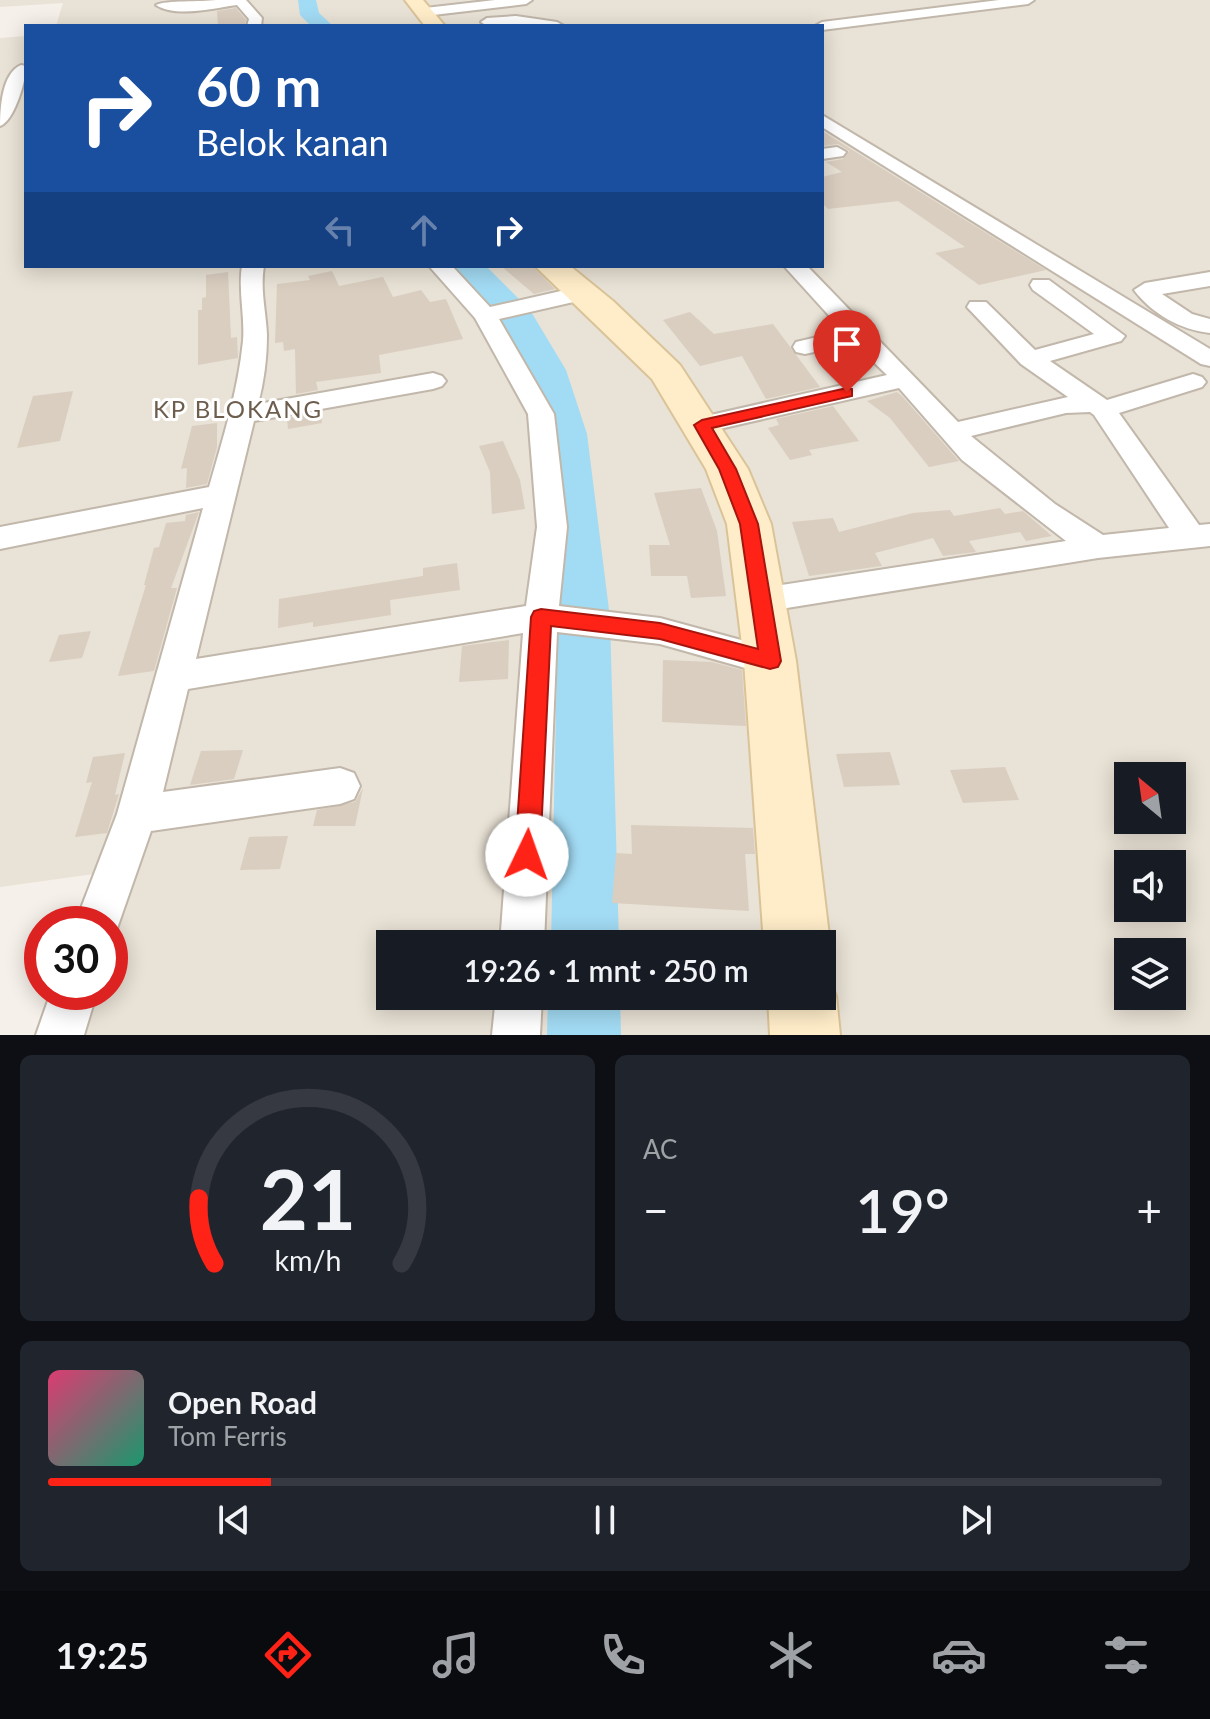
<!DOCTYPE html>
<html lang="id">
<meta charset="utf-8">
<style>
body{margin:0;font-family:Lato,sans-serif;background:#20242c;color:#f1f3f6;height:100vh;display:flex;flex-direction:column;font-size:30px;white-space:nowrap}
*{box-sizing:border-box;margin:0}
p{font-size:26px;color:#9ea1a6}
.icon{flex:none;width:44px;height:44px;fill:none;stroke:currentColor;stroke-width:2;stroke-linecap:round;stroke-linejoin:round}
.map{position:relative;height:1035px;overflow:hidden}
.sheet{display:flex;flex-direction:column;gap:20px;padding:20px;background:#0d0f14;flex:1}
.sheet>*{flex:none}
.top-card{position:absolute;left:24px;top:24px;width:800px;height:244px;border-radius:0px;box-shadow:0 4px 20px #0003;background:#1a4fa0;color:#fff;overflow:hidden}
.needle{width:52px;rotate:331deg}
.fabs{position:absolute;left:1114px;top:762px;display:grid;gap:16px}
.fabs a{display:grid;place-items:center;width:72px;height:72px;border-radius:0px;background:#171b24;box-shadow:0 4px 20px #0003;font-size:40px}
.speed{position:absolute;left:24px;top:906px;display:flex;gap:16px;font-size:40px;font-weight:700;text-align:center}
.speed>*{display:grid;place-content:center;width:104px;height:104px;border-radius:50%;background:#171b24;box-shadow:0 4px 20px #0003;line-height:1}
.speed .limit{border:12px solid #d22;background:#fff;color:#111}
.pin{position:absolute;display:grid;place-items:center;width:68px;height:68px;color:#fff;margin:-82px -34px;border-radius:50% 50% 50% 0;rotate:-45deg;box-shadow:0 0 8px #0007}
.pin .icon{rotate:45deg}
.me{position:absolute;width:88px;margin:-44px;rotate:3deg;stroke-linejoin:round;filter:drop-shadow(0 0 6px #0008)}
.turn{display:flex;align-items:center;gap:28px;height:168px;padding:0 40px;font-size:36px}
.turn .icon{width:104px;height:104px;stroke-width:2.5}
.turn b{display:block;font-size:56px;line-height:68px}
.lanes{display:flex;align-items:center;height:76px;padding:0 40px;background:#0003;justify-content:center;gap:40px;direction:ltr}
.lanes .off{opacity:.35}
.big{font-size:60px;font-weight:600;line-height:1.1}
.sheet .tile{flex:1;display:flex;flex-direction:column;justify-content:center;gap:12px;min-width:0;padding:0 28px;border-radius:12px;background:#20242c}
.sheet .dial{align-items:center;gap:0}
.dial svg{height:208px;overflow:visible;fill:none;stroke:#363941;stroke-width:7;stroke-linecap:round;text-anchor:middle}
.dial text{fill:#f1f3f6;stroke:none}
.song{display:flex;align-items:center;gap:24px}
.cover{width:96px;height:96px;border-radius:12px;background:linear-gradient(135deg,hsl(340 70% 55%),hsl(160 70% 35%))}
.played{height:8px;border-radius:4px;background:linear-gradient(90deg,#ff2216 20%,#363941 20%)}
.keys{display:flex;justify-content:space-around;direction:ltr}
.heat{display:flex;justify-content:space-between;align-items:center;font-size:44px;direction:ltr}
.sheet .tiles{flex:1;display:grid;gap:20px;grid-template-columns:1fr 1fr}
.tile:last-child{grid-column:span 2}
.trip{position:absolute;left:376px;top:930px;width:460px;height:80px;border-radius:0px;background:#171b24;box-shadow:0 4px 20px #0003;font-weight:600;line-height:80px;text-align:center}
.tab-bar{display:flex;height:128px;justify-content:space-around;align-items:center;background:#090b0e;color:#9ea1a6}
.tab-bar .icon{width:56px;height:56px}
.tab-bar .current{color:#ff2216}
.tab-bar b{font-size:36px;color:#f1f3f6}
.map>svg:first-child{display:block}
</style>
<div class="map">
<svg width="1210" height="1035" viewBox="0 0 1210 1035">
<rect width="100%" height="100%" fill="#f5f0e9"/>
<path fill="#e9e2d6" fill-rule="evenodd" d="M0 0H1210V1035H51L67 992H110L108 872 0 887V38L26 36V266H822V26H56L63 3 0 7ZM1128 776H1172V820H1128ZM1128 864H1172V908H1128ZM390 944H822V996H390ZM1128 952H1172V996H1128Z"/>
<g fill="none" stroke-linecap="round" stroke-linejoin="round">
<g fill="#a2dbf4" fill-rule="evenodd">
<polygon points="298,0 316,0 319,13 333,26 311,26 300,15"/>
<polygon points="452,266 486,266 530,310 566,370 587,434 610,618 619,944 551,944 558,618 545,434 528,370 502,323"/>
<polygon points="548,996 620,996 621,1035 547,1035"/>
</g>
</g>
<g fill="#dacec0">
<polygon points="236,8 246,20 244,26 218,26 217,11"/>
<polygon points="822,131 1046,270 979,285 935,253 965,247 898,201 828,209 822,203 822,177 842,172 826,162 843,159 849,151 838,144 822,146"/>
<polygon points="501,266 532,266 555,289 534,294"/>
<polygon points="332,271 339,286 383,277 393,297 421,290 430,302 446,299 463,339 379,355 381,373 316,382 318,390 296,394 295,349 284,351 283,342 275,343 277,284 310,280 308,276"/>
<polygon points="228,272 231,338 237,337 238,358 198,365 198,310 202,310 202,298 206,297 206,275"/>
<polygon points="690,312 714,334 773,324 820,387 766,399 742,356 700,366 663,320"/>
<polygon points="73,391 60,441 17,448 33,396"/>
<polygon points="897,392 902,396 959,461 929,467 890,418 867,401"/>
<polygon points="833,406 859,441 809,450 812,455 790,460 768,428 779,425 776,419"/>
<polygon points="321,412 322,423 288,429 287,418"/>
<polygon points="217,423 217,447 207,484 186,488 187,468 181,469 192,426"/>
<polygon points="503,441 520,480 525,509 492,514 490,472 479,446"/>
<polygon points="701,488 717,531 726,596 691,598 687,576 651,576 649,545 670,545 654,493"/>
<polygon points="1000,508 1005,514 1023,511 1052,536 1026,541 1020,532 969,541 976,552 943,556 933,538 875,553 882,566 809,576 792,522 833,518 839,532 913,513 950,510 954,516"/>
<polygon points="199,512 171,588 177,588 154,671 118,676 146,585 144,585 154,548 159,547 166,523 185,521 186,515"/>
<polygon points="457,563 460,590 390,600 391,615 313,627 313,622 278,628 279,599 423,576 423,568"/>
<polygon points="91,631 82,658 49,662 59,635"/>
<polygon points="509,640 508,679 459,682 462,646"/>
<polygon points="663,660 712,662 742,670 746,726 662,722"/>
<polygon points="243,750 234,779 190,785 201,751"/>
<polygon points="890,752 900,785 844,787 836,754"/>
<polygon points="125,753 115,795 119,794 107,833 75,837 92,782 86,783 93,757"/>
<polygon points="1005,767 1019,800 963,803 950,770"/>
<polygon points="363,788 355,826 313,826 317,810 355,802"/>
<polygon points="631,825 753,828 755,854 745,854 749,911 612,903 616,853 632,854"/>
<polygon points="288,836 280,869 240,870 249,837"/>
</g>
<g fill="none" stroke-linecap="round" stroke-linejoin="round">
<defs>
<g id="minor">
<path d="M216 0H246L262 18 261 26H247L249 19 237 5C214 8 176 18 156 5 165 0 202 2 216 0Z"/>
<polygon points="495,0 532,0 526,4 425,16 419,12 425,8"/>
<polygon points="999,0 1034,0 1028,4 822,30 822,26 815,26 822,22"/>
<polygon points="516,16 557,22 564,26 487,26 481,22 487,18"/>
<path d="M21 65 26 66C26 81 14 121 0 126 0 108 2 73 21 65Z"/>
<polygon points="822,115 1210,349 1210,366 1201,364 822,127"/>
<polygon points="837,147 846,152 843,156 822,159 822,149"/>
<path d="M242 266H264C260 290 266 311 267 335 267 358 264 382 258 404L433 373 442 376 446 381 442 386 433 389 254 421 196 659 526 606 537 527 528 414 475 318 429 266H452L490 307 583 286 594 293 591 298 499 319 554 414 567 527 559 606 660 618 782 651 787 661 782 671 770 675 660 644 557 632 544 944H500L523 633 188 689 163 792 340 768 354 773 360 786 354 799 340 804 151 831 113 940 110 941V924H75L117 814 203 508 0 549V527L209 487C223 438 238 391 243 341 245 315 238 291 242 266Z"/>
<path d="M784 266H807L958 422 1068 397 1021 364 967 307 970 302H986L1035 350 1094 334 1033 290 1030 285 1033 280H1049L1125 336 1121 341 1050 361 1107 400 1193 374 1202 377 1206 382 1202 387 1119 413 1199 525 1210 524V546L1098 558 762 612 750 609 746 600 750 591 762 588 1066 541 962 460 899 388 702 433 693 431 689 425 693 419 887 375 854 343 805 354 796 352 793 347 796 342 843 331ZM1090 412 1094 415 1169 528 1103 535 1055 504 971 436 1066 413Z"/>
<path d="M1210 272V286L1162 294 1192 314 1210 319V333C1181 330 1152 314 1134 290L1145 283Z"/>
<polygon points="51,992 97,992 84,1035 36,1035"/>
<polygon points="496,996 542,996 540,1035 492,1035"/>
</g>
<g id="secondary">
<polygon points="405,0 423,0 445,26 425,26"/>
<polygon points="535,266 570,266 613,301 680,365 748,469 771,524 796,661 830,944 822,963 822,944 764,944 744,661 727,524 706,469 652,379"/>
<polygon points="822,970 826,972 836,996 840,1035 770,1035 768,996 822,996"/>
</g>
</defs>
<use href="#minor" stroke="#c1b7aa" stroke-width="4"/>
<use href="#secondary" stroke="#dac398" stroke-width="4"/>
<use href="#minor" fill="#fff" fill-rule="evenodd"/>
<use href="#secondary" fill="#ffedc9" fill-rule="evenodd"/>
</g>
<polygon fill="#ff2216" stroke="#a6160e" stroke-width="2" points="847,388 852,389 852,396 712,428 736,469 758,524 781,661 778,667 770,669 660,639 551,626 540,855 536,863 527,867 518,863 515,855 531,617 534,611 541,609 660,623 758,649 740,524 719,469 694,425 702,420"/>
<g text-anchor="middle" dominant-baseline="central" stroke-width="6" stroke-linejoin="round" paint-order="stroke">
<g font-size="24" letter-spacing="2" fill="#6d5d4d" stroke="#fff">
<text x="238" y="408">KP BLOKANG</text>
</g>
</g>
</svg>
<div class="fabs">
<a><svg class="needle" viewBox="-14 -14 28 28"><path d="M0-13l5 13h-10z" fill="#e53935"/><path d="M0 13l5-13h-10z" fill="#9ea1a6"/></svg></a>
<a><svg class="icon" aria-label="sound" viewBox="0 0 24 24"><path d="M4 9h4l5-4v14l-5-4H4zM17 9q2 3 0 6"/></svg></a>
<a><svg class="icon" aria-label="layers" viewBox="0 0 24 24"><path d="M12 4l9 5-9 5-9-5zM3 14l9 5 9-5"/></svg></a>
</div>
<div class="speed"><div class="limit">30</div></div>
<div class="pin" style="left:847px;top:392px;background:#d93025"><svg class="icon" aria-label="arrive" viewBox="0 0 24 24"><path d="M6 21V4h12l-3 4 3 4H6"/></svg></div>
<svg class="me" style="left:527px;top:855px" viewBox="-20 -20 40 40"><circle r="19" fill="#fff"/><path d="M0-13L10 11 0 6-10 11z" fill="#ff2216"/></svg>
<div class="trip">19:26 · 1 mnt · 250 m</div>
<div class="top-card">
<div class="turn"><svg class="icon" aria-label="right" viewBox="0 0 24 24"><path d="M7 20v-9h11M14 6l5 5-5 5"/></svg><div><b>60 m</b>Belok kanan</div></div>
<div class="lanes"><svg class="icon off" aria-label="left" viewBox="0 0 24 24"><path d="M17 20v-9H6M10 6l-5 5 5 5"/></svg><svg class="icon off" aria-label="ahead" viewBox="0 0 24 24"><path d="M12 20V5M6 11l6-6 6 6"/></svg><svg class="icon" aria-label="right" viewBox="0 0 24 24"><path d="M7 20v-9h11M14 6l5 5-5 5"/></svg></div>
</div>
</div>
<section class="sheet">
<div class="tiles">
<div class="tile dial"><svg viewBox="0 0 100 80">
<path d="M14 69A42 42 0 1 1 86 69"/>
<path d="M14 69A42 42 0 0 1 8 44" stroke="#ff2216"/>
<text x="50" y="56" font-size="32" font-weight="700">21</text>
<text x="50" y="72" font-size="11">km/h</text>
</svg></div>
<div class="tile"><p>AC</p>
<div class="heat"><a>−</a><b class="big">19°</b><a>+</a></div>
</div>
<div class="tile">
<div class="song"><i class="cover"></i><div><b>Open Road</b><p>Tom Ferris</p></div></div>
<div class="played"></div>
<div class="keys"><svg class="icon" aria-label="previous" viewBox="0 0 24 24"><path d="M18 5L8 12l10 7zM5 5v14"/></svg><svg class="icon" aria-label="pause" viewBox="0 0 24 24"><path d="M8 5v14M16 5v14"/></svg><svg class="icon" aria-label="next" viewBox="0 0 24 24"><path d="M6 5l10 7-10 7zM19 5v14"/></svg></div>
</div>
</div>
</section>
<nav class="tab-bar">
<b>19:25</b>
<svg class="icon current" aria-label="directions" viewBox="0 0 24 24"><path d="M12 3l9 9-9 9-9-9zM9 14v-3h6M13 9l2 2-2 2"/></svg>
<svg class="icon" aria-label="music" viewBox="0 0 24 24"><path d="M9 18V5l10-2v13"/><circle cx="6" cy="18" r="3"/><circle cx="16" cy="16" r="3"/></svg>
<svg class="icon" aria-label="phone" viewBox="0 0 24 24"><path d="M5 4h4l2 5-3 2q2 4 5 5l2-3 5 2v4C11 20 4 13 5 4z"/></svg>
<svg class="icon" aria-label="climate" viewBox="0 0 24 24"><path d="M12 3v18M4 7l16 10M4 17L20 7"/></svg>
<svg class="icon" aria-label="car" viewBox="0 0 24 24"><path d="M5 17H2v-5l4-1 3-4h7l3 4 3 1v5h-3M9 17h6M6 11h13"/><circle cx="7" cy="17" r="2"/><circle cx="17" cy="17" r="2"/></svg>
<svg class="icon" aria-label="filters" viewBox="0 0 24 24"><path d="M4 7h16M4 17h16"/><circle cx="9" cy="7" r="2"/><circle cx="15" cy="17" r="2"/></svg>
</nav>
